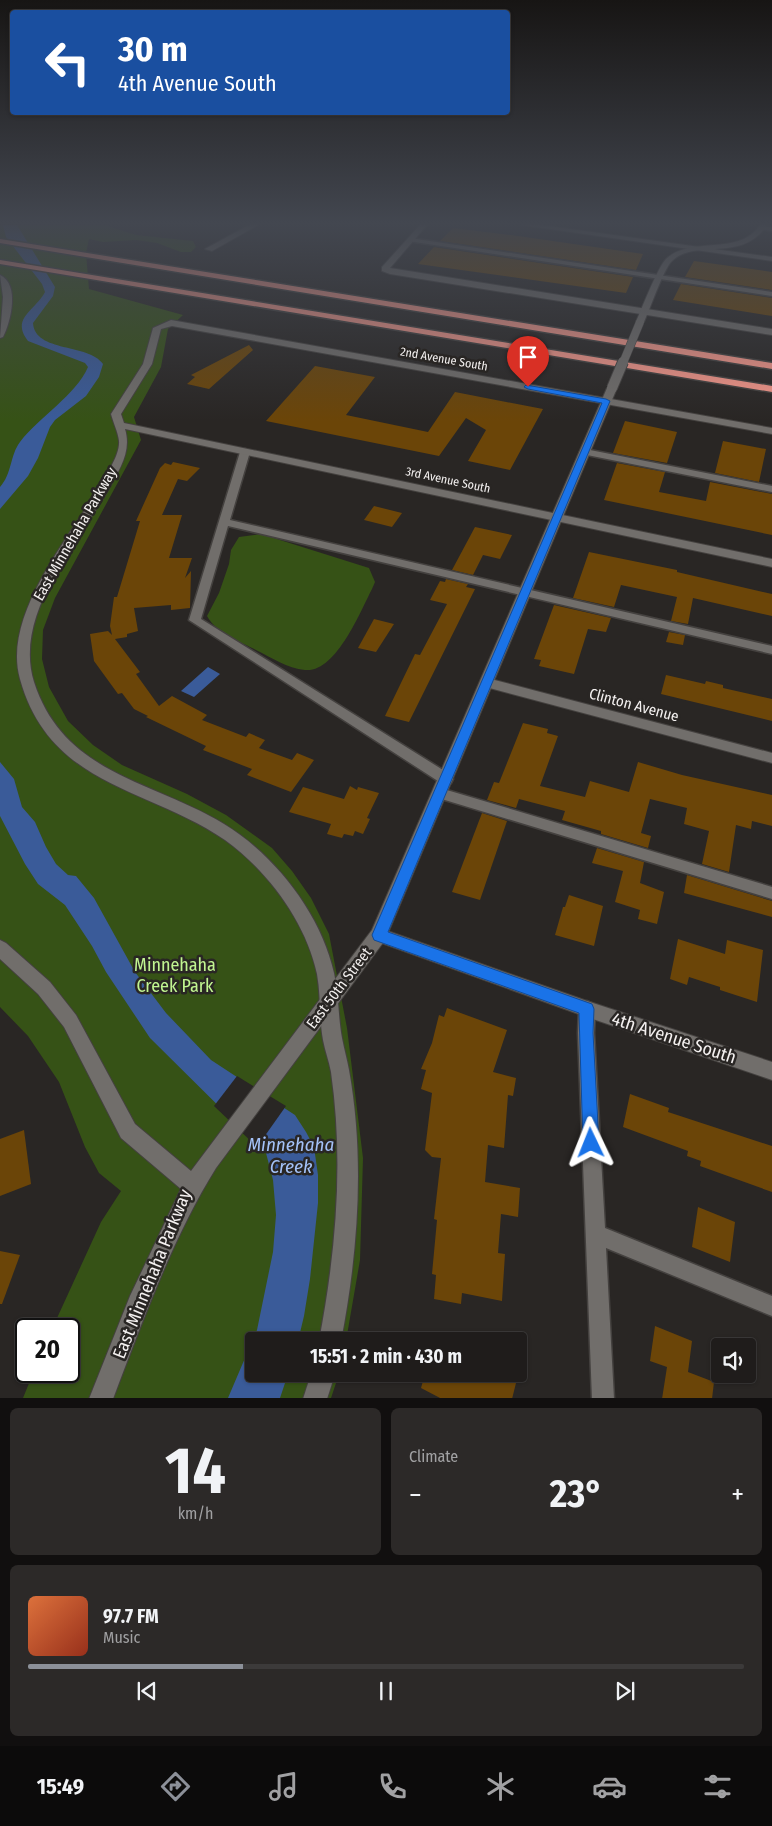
<!DOCTYPE html>
<meta charset="utf-8">
<style>
body{margin:0;font-family:"Fira Sans Condensed",sans-serif;background:#2c2928;color:#f1f3f6;height:100vh;display:flex;flex-direction:column;font-size:19px;white-space:nowrap}
*{box-sizing:border-box;margin:0}
p{font-size:16px;color:#a1a1a3}
.icon{flex:none;width:28px;height:28px;fill:none;stroke:currentColor;stroke-width:2;stroke-linecap:round;stroke-linejoin:round}
.map{position:relative;height:1398px;overflow:hidden}
.details{display:flex;flex-direction:column;gap:10px;padding:10px;background:#110f0f;flex:1}
.details>*{flex:none}
.top-card{position:absolute;left:10px;top:10px;width:500px;height:105px;border-radius:5px;box-shadow:0 1px 4px #0004,0 0 0 1px #3c3a3a;background:#1a4fa0;color:#fff;overflow:hidden}
.fabs{position:absolute;left:711px;top:1338px;display:grid;gap:10px}
.fabs a{display:grid;place-items:center;width:45px;height:45px;border-radius:5px;background:#1f1c1b;box-shadow:0 1px 4px #0004,0 0 0 1px #3c3a3a;font-size:25px}
.speed{position:absolute;left:15px;top:1318px;display:flex;gap:10px;font-size:25px;font-weight:700;text-align:center}
.speed>*{display:grid;place-content:center;width:65px;height:65px;border-radius:50%;background:#1f1c1b;box-shadow:0 1px 4px #0004,0 0 0 1px #3c3a3a;line-height:1}
.speed .limit{border:2px solid #111;border-radius:8px;background:#fff;color:#111}
.pin{position:absolute;display:grid;place-items:center;width:42px;height:42px;color:#fff;margin:-51px -21px;border-radius:50% 50% 50% 0;rotate:-45deg;box-shadow:0 0 5px #0007}
.pin .icon{rotate:45deg}
.me{position:absolute;width:55px;margin:-28px;rotate:358deg;stroke-linejoin:round;filter:drop-shadow(0 0 4px #0008)}
.turn{display:flex;align-items:center;gap:18px;height:105px;padding:0 25px;font-size:22px}
.turn .icon{width:65px;height:65px;stroke-width:2.5}
.turn b{display:block;font-size:35px;line-height:42px}
.big{font-size:38px;font-weight:700;line-height:1.1}
.details .widget{flex:1;display:flex;flex-direction:column;justify-content:center;gap:8px;min-width:0;padding:0 18px;border-radius:8px;background:#2c2928}
.details .dial{align-items:center;gap:0}
.dial b{font-size:65px;line-height:1}
.song{display:flex;align-items:center;gap:15px}
.cover{width:60px;height:60px;border-radius:8px;background:linear-gradient(135deg,hsl(20 70% 55%),hsl(10 70% 35%))}
.played{height:5px;border-radius:2px;background:linear-gradient(90deg,#8c9099 30%,#3c3a3a 30%)}
.keys{display:flex;justify-content:space-around;direction:ltr}
.heat{display:flex;justify-content:space-between;align-items:center;font-size:28px;direction:ltr}
.details .tiles{flex:1;display:grid;gap:10px;grid-template-columns:1fr 1fr}
.widget:last-child{grid-column:span 2}
.trip{position:absolute;left:245px;top:1332px;width:282px;height:50px;border-radius:5px;background:#1f1c1b;box-shadow:0 1px 4px #0004,0 0 0 1px #3c3a3a;font-weight:700;line-height:50px;text-align:center}
.menu{display:flex;height:80px;justify-content:space-around;align-items:center;background:#0c0b0b;color:#a1a1a3}
.menu .icon{width:35px;height:35px}
.menu .selected{color:#8c9099}
.menu b{font-size:22px;color:#f1f3f6}
.map>svg:first-child{display:block}
</style>
<div class="map">
<svg width="772" height="1399" viewBox="0 0 772 1399">
<rect width="100%" height="100%" fill="#292624"/>
<g fill="#365216">
<polygon points="0,225 105,225 136,235 193,241 196,247 191,252 181,252 157,243 136,240 103,242 89,239 86,253 89,289 183,315 168,329 161,367 134,417 141,440 55,598 43,630 42,659 49,687 68,721 93,745 122,765 187,794 226,815 272,848 292,871 311,898 329,934 347,1028 363,1158 360,1260 346,1341 254,1341 254,1374 339,1374 331,1398 23,1398 34,1371 69,1371 69,1329 52,1329 101,1222 121,1191 99,1173 85,1147 59,1082 28,1036 0,1007"/>
<path d="M261 534 369 568 375 582 372 589C360 612 336 673 305 670 287 668 272 658 256 650 239 641 217 634 207 616L219 593 229 564 231 550 239 537Z"/>
</g>
<g fill="#3a5b99">
<path d="M3 225H17L55 287 53 296 33 323C35 353 89 343 103 364L99 377 86 396 55 420 50 427 38 458 28 476 0 509V487C12 474 10 455 20 442 39 417 76 395 88 367L85 363 28 341C10 318 36 310 45 292L42 284 6 237Z"/>
<polygon points="208,667 220,674 194,697 181,691"/>
<polygon points="0,762 14,779 22,807 35,822 46,847 56,864 68,875 76,876 94,898 135,972 166,1013 211,1060 295,1115 306,1132 314,1147 318,1175 318,1203 310,1279 304,1316 298,1341 254,1341 254,1374 288,1374 280,1398 228,1398 257,1330 273,1252 276,1215 273,1180 266,1153 150,1038 106,972 92,946 65,905 38,884 25,864 0,816"/>
</g>
<polygon fill="#292624" points="237,1076 286,1106 257,1147 214,1106"/>
<g fill="#6b4508">
<polygon points="453,228 511,235 643,254 636,270 440,241"/>
<polygon points="434,247 633,277 626,293 418,264"/>
<polygon points="694,261 772,272 772,290 685,277"/>
<polygon points="681,284 772,298 772,316 673,300"/>
<polygon points="249,345 253,350 209,389 187,384 195,377 191,375"/>
<polygon points="315,366 375,377 346,415 428,432 455,392 543,409 510,470 468,461 486,430 466,418 439,456 266,421"/>
<polygon points="625,421 677,432 667,463 613,453"/>
<polygon points="723,441 766,449 759,482 715,473"/>
<polygon points="173,462 200,468 187,481 178,479 162,515 182,515 169,558 192,558 185,578 191,571 190,608 171,610 171,605 134,608 138,631 127,634 127,637 115,639 140,672 136,674 159,706 172,696 207,715 202,720 246,737 249,733 265,740 259,748 292,760 297,753 314,760 291,792 247,775 252,769 203,750 206,746 146,717 148,716 134,709 122,693 118,694 94,661 90,634 108,631 112,635 110,626 114,597 117,597 140,521 136,521 160,468 165,463 171,465"/>
<polygon points="617,463 665,472 659,492 706,501 710,482 772,494 772,535 604,500"/>
<polygon points="374,506 402,513 392,527 364,520"/>
<polygon points="475,527 512,535 500,559 483,555 473,575 452,570"/>
<polygon points="589,552 677,570 677,572 772,594 772,616 693,598 688,624 671,621 677,597 621,585 614,607 573,598"/>
<polygon points="446,579 468,584 466,587 475,589 409,722 385,716 415,654 420,655 447,604 430,600 440,581 445,582"/>
<polygon points="554,605 611,618 606,632 588,629 574,674 539,666 541,660 534,659"/>
<polygon points="374,619 394,624 376,652 358,648"/>
<polygon points="669,632 685,635 683,645 666,642"/>
<polygon points="666,675 705,684 706,681 723,685 723,688 772,699 772,721 661,694"/>
<polygon points="523,723 548,729 547,733 558,736 540,786 585,797 590,781 629,792 638,762 682,775 772,795 772,826 752,821 751,829 736,825 729,872 702,864 709,831 684,824 687,808 650,799 641,833 651,836 648,848 601,834 601,831 562,820 565,811 519,799 516,808 487,800 494,782 499,783"/>
<polygon points="350,786 357,790 358,787 379,793 367,818 370,819 363,834 355,831 353,836 344,834 342,838 327,834 331,824 289,812 303,787 344,799"/>
<polygon points="482,813 507,821 480,900 452,892"/>
<polygon points="597,848 644,862 640,883 664,892 657,924 638,919 640,910 615,902 623,871 592,863"/>
<polygon points="687,875 772,901 772,917 684,893"/>
<polygon points="569,895 603,906 594,946 555,935 563,907 565,907"/>
<polygon points="678,939 725,954 727,940 763,950 757,1002 720,990 720,987 689,977 687,985 670,979"/>
<polygon points="447,1008 507,1030 493,1072 516,1078 513,1096 508,1095 504,1148 488,1145 485,1182 520,1188 518,1217 501,1214 498,1253 505,1254 502,1301 462,1293 461,1304 434,1299 436,1275 432,1274 437,1220 434,1219 441,1158 432,1157 425,1150 432,1093 421,1089 426,1070 421,1069 432,1043 439,1015 444,1017"/>
<polygon points="630,1094 669,1108 668,1112 772,1146 772,1192 700,1166 701,1161 687,1156 688,1151 623,1127"/>
<polygon points="24,1130 31,1184 0,1196 0,1139"/>
<polygon points="698,1207 735,1222 730,1262 692,1247"/>
<polygon points="0,1251 20,1255 2,1304 0,1304"/>
<polygon points="655,1326 692,1341 688,1372 714,1382 712,1399 662,1399 667,1367 650,1361"/>
<polygon points="425,1374 504,1374 517,1379 512,1399 442,1399 421,1388"/>
</g>
<g fill="none" stroke-linecap="round" stroke-linejoin="round">
<defs>
<g id="service">
<polygon points="760,227 772,227 772,231 760,229"/>
<polygon points="410,238 772,292 772,296 408,241 408,239"/>
<polygon points="245,449 250,452 230,520 772,646 772,654 228,526 201,619 451,775 453,779 451,783 446,784 441,783 189,620 240,452"/>
<polygon points="585,449 772,486 772,492 582,454 580,452"/>
<polygon points="440,788 772,887 772,899 435,797 433,793 435,789"/>
<polygon points="587,1001 593,1004 595,1009 594,1033 605,1228 772,1296 772,1316 606,1248 614,1399 592,1399 578,1033 579,1009 581,1004"/>
</g>
<g id="minor">
<polygon points="249,225 258,225 212,251 205,249"/>
<polygon points="420,225 427,225 390,268 772,329 772,335 390,274 382,271 382,267"/>
<polygon points="522,225 542,225 772,257 772,261"/>
<path d="M171 320 772 428V434L172 326 161 329 152 364 121 414 124 423 772 559V567L125 429C132 452 119 470 108 490 77 544 13 615 34 682 64 775 152 780 224 824 275 855 321 914 334 973 339 995 338 1017 342 1038 344 1049 347 1059 349 1070 365 1159 358 1253 341 1341H319C336 1252 344 1162 331 1072 329 1061 325 1051 323 1040 319 1018 321 996 317 974 306 922 267 870 225 840 148 787 50 787 20 679 2 615 69 539 100 486 107 473 120 455 119 441 118 432 113 422 111 414L143 364 153 328Z"/>
<polygon points="487,678 772,753 772,763 482,686 480,683 482,680"/>
<polygon points="379,928 587,1001 772,1062 772,1080 587,1017 373,940 370,935 373,930"/>
<polygon points="311,1374 335,1374 327,1399 303,1399"/>
</g>
<g id="tertiary">
<path d="M760 225H767C742 264 694 237 671 262 663 271 650 309 644 322L637 324 636 322C641 310 658 267 666 259 692 235 739 257 760 225Z"/>
<path d="M0 275C20 284 11 322 3 337L0 338 3 297Z"/>
<path d="M612 385 617 388 385 940 216 1168C173 1237 142 1322 113 1399H89L130 1296 181 1189 121 1138 64 1027 38 994 0 959V940L6 943 50 982 76 1015 135 1124 191 1171 372 930 607 388Z"/>
</g>
<g id="motorway">
<polygon points="0,239 772,363 772,369 0,243"/>
<polygon points="0,260 772,386 772,392 0,264"/>
</g>
</defs>
<use href="#service" stroke="#44413f" stroke-width="3"/>
<use href="#minor" stroke="#44413f" stroke-width="2"/>
<use href="#tertiary" stroke="#44413f" stroke-width="2"/>
<use href="#motorway" stroke="#44413f" stroke-width="3"/>
<use href="#service" fill="#716e6b" fill-rule="evenodd"/>
<use href="#minor" fill="#716e6b" fill-rule="evenodd"/>
<use href="#tertiary" fill="#716e6b" fill-rule="evenodd"/>
<use href="#motorway" fill="#f9988a" fill-rule="evenodd"/>
<defs>
<polyline id="tertiary-bridge-far1" points="623,363 640,322"/>
<polyline id="tertiary-bridge" points="612,388 623,362"/>
</defs>
<use href="#tertiary-bridge-far1" stroke="#44413f" stroke-width="9" stroke-linecap="butt"/>
<use href="#tertiary-bridge" stroke="#44413f" stroke-width="12" stroke-linecap="butt"/>
<use href="#tertiary-bridge-far1" stroke="#716e6b" stroke-width="8"/>
<use href="#tertiary-bridge" stroke="#716e6b" stroke-width="10"/>
</g>
<linearGradient id="sky" x2="0" y2="1"><stop stop-color="#171514"/><stop offset="0.53" stop-color="#434750"/><stop offset="1" stop-color="#434750" stop-opacity="0"/></linearGradient>
<rect width="772" height="421" fill="url(#sky)"/>
<polygon fill="#1a73e8" stroke="#114b97" points="526,385 606,399 610,401 388,932 592,1004 594,1009 593,1033 599,1143 597,1149 591,1151 585,1149 583,1143 579,1013 374,940 372,935 602,403 528,389 524,387"/>
<g text-anchor="middle" dominant-baseline="central" stroke-width="5" stroke-linejoin="round" paint-order="stroke">
<g font-size="12" fill="#f4f1f0" stroke="#292624">
<text transform="translate(444 359) rotate(10)">2nd Avenue South</text>
<text transform="translate(448 480) rotate(12)">3rd Avenue South</text>
</g>
<g font-size="15" fill="#f4f1f0" stroke="#292624">
<text transform="translate(75 534) rotate(-60)">East Minnehaha Parkway</text>
<text transform="translate(634 705) rotate(15)">Clinton Avenue</text>
<text transform="translate(339 988) rotate(-53)">East 50th Street</text>
</g>
<g font-size="18" fill="#c1f591" stroke="#292624">
<text x="175" y="965">Minnehaha<tspan x="175" dy="21">Creek Park</tspan></text>
</g>
<g font-size="18" fill="#f4f1f0" stroke="#292624">
<text transform="translate(674 1038) rotate(18)">4th Avenue South</text>
<text transform="translate(152 1274) rotate(-68)">East Minnehaha Parkway</text>
</g>
<g font-size="19" font-style="italic" fill="#a4c2f8" stroke="#292624">
<text x="291" y="1144">Minnehaha<tspan x="291" dy="22">Creek</tspan></text>
</g>
</g>
</svg>
<div class="fabs">
<a><svg class="icon" aria-label="sound" viewBox="0 0 24 24"><path d="M4 9h4l5-4v14l-5-4H4zM17 9q2 3 0 6"/></svg></a>
</div>
<div class="speed"><div class="limit">20</div></div>
<div class="pin" style="left:528px;top:387px;background:#d93025"><svg class="icon" aria-label="arrive" viewBox="0 0 24 24"><path d="M6 21V4h12l-3 4 3 4H6"/></svg></div>
<svg class="me" style="left:591px;top:1143px" viewBox="-20 -20 40 40"><path d="M0-17L14 15 0 8-14 15z" fill="#1a73e8" stroke="#fff" stroke-width="4"/></svg>
<div class="trip">15:51 · 2 min · 430 m</div>
<div class="top-card">
<div class="turn"><svg class="icon" aria-label="left" viewBox="0 0 24 24"><path d="M17 20v-9H6M10 6l-5 5 5 5"/></svg><div><b>30 m</b>4th Avenue South</div></div>
</div>
</div>
<section class="details">
<div class="tiles">
<div class="widget dial"><b>14</b><p>km/h</p></div>
<div class="widget"><p>Climate</p>
<div class="heat"><a>−</a><b class="big">23°</b><a>+</a></div>
</div>
<div class="widget">
<div class="song"><i class="cover"></i><div><b>97.7 FM</b><p>Music</p></div></div>
<div class="played"></div>
<div class="keys"><svg class="icon" aria-label="previous" viewBox="0 0 24 24"><path d="M18 5L8 12l10 7zM5 5v14"/></svg><svg class="icon" aria-label="pause" viewBox="0 0 24 24"><path d="M8 5v14M16 5v14"/></svg><svg class="icon" aria-label="next" viewBox="0 0 24 24"><path d="M6 5l10 7-10 7zM19 5v14"/></svg></div>
</div>
</div>
</section>
<nav class="menu">
<b>15:49</b>
<svg class="icon selected" aria-label="directions" viewBox="0 0 24 24"><path d="M12 3l9 9-9 9-9-9zM9 14v-3h6M13 9l2 2-2 2"/></svg>
<svg class="icon" aria-label="music" viewBox="0 0 24 24"><path d="M9 18V5l10-2v13"/><circle cx="6" cy="18" r="3"/><circle cx="16" cy="16" r="3"/></svg>
<svg class="icon" aria-label="phone" viewBox="0 0 24 24"><path d="M5 4h4l2 5-3 2q2 4 5 5l2-3 5 2v4C11 20 4 13 5 4z"/></svg>
<svg class="icon" aria-label="climate" viewBox="0 0 24 24"><path d="M12 3v18M4 7l16 10M4 17L20 7"/></svg>
<svg class="icon" aria-label="car" viewBox="0 0 24 24"><path d="M5 17H2v-5l4-1 3-4h7l3 4 3 1v5h-3M9 17h6M6 11h13"/><circle cx="7" cy="17" r="2"/><circle cx="17" cy="17" r="2"/></svg>
<svg class="icon" aria-label="filters" viewBox="0 0 24 24"><path d="M4 7h16M4 17h16"/><circle cx="9" cy="7" r="2"/><circle cx="15" cy="17" r="2"/></svg>
</nav>
